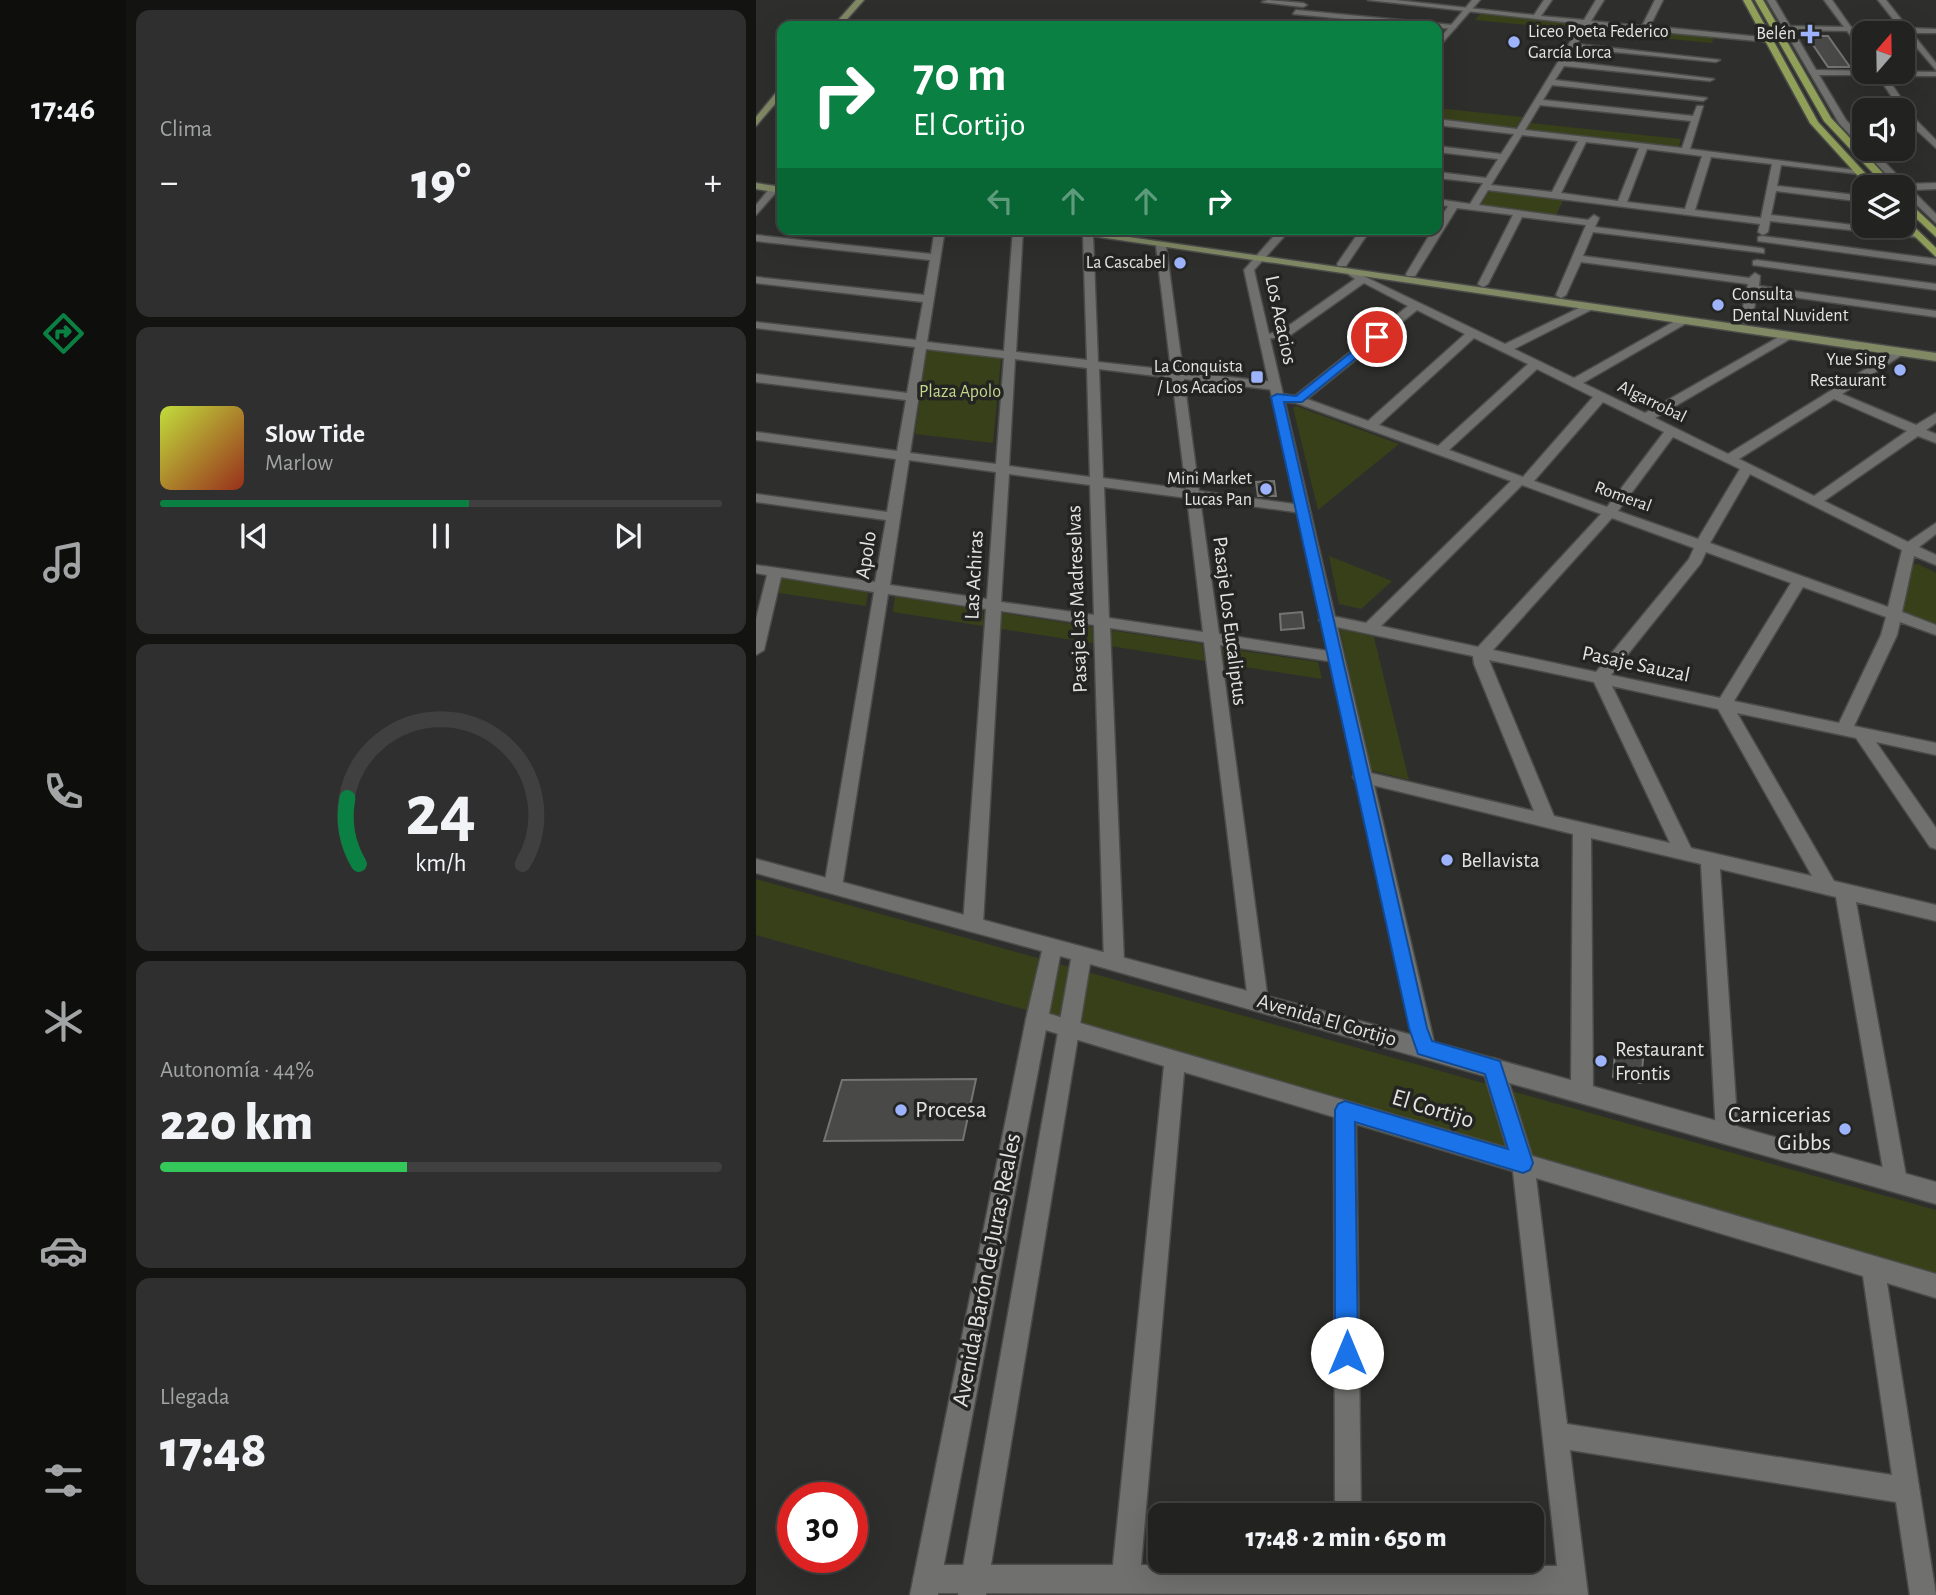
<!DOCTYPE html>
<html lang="es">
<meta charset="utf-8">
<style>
body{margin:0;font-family:"Alegreya Sans",sans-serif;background:#2e2f2e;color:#f1f3f6;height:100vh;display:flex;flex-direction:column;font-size:26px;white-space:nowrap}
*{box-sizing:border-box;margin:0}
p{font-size:23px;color:#a2a4a5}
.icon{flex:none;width:38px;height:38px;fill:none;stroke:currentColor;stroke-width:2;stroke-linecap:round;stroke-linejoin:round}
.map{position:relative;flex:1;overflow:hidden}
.side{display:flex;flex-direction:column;gap:10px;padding:10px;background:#131312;width:630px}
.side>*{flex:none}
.banner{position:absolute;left:21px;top:21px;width:665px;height:214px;border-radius:14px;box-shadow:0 7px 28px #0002,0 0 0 2px #3f403f;background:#0b8043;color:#fff;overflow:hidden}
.needle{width:46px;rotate:20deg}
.buttons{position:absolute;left:1096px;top:21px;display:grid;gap:14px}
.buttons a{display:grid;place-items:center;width:63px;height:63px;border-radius:14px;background:#222321;box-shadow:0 7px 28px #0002,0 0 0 2px #3f403f;font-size:35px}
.speed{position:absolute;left:21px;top:1482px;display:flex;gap:14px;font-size:35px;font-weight:700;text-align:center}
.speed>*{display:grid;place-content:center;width:91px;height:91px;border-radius:50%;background:#222321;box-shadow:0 7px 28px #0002,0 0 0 2px #3f403f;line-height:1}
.speed .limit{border:10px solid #d22;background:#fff;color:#111}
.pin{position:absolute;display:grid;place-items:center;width:60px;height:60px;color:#fff;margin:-30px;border:4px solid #fff;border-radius:50%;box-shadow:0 2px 7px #0007}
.me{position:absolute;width:77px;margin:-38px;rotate:0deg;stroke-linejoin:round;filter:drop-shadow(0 0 5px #0008)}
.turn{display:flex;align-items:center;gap:24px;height:147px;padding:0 21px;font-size:32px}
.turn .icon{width:91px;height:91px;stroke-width:2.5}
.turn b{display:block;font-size:49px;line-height:60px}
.lanes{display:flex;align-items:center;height:66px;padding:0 21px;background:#0003;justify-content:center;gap:35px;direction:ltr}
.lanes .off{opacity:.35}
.big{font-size:52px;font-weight:800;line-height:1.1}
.side .card{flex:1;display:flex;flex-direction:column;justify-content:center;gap:10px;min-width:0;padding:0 24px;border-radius:14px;background:#2e2f2e}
.side .dial{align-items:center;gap:0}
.dial svg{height:182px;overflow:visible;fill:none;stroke:#3f403f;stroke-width:7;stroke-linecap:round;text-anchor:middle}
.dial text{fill:#f1f3f6;stroke:none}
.song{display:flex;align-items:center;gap:21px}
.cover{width:84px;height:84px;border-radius:10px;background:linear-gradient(135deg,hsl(70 70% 55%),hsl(10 70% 35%))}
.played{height:7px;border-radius:4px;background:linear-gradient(90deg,#0b8043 55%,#3f403f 55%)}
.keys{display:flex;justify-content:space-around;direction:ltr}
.heat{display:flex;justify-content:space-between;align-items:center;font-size:38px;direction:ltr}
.charge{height:10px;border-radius:5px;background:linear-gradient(90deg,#34c759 44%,#3f403f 0)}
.trip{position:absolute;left:392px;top:1503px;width:396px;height:70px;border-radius:14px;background:#222321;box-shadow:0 7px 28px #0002,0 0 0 2px #3f403f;font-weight:800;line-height:70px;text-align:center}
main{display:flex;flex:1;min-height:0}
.dock{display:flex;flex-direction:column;width:126px;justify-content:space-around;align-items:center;background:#0e0e0d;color:#a2a4a5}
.dock .icon{width:49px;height:49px}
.dock .on{color:#0b8043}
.dock b{font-size:32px;color:#f1f3f6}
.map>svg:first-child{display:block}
</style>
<main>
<nav class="dock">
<b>17:46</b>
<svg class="icon on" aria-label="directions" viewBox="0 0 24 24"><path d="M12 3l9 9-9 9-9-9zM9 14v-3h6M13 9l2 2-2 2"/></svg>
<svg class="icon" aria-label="music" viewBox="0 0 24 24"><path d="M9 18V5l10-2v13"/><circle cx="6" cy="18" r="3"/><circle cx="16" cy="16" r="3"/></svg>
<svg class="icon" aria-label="phone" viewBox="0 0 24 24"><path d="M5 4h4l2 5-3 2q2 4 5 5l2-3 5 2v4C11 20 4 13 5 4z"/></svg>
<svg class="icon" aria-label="climate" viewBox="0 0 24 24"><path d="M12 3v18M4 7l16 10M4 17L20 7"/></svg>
<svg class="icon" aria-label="car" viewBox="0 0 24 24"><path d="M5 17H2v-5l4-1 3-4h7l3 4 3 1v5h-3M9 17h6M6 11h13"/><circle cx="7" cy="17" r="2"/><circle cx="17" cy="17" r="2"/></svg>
<svg class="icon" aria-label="filters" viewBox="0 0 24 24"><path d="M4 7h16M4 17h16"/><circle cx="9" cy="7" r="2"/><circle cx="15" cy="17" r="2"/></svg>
</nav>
<section class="side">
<div class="card"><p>Clima</p>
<div class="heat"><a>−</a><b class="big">19°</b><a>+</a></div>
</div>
<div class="card">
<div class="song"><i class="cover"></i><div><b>Slow Tide</b><p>Marlow</p></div></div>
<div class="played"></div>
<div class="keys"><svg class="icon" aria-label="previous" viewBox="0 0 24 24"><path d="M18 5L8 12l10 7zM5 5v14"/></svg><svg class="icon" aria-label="pause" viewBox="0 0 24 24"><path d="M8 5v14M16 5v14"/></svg><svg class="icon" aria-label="next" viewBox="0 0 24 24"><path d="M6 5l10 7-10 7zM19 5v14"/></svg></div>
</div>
<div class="card dial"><svg viewBox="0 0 100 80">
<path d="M14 69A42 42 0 1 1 86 69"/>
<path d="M14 69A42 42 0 0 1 9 40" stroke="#0b8043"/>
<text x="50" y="56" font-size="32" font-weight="700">24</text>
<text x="50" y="72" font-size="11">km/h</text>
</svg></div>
<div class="card"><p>Autonomía · 44%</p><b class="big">220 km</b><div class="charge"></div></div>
<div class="card"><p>Llegada</p><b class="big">17:48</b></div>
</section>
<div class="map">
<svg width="1180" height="1595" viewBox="0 0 1180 1595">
<rect width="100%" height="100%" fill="#2e2f2c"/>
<g fill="#374019">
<polygon points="724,14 958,37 956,43 719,20"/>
<polygon points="681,108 766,117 760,128 681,118"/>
<polygon points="774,123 925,139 922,150 769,132"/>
<polygon points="734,189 808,199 799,217 724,207"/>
<polygon points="171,350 245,358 237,443 159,434"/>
<polygon points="540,406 643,444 562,510 537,408"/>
<polygon points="573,556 636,581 605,609 583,604"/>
<polygon points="1162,564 1180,573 1180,625 1142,611 1154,565"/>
<polygon points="26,578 112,591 110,606 23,593"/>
<polygon points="139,596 227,610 227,626 137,612"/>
<polygon points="245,613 336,627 337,643 245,629"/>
<polygon points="584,629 618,637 653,780 614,770"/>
<polygon points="353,630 446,644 449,661 354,646"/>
<polygon points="466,648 562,662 566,679 469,664"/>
<polygon points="0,879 1180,1210 1180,1283 339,1029 0,935"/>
</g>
<g fill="#494a47" stroke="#747572" stroke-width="2">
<polygon points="1051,36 1072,36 1094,67 1072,67"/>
<polygon points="518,481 520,496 502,496 500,482"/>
<polygon points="546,612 548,628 525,630 524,614"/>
<polygon points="859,1053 887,1059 885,1083 857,1077"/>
<polygon points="220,1079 207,1140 68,1141 86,1080"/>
</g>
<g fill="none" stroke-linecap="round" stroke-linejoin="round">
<defs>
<g id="minor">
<polygon points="512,0 547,3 551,5 547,7 506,2"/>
<path d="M612 0H639L778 15 788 0H796L785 16 828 20 840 0H848L835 21 886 26 899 0H907L894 26 1015 38 1012 42 832 25 821 44 964 60 960 62 818 48 810 61 958 79 954 81 808 66 799 80 951 98 947 101 796 85 787 100 937 116 941 106H947L934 149 1107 171 1102 174 1025 165 1021 186 1108 196V202L1020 191 1015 215 1162 233 1167 236 1166 238 1014 221 1012 232 1007 235 1002 232 1004 224 732 190 723 205 832 220 838 215 843 218 839 227 1004 248 1008 249V253L837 232 827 256 993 278 999 273 1004 276 1003 286 1180 311V317L1001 292 996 321 990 324 984 321 992 284 825 262 810 295 805 298 800 295 830 225 766 217 732 284 727 287 722 284 757 215 701 208 659 276H651L650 274 677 229H681V224L692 206 681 205V199L714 204 727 183 681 178V172L730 178 742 159 681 152V146L745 154 758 134 681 125V119L761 129 825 24ZM784 105 935 121 926 148 769 130ZM766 135 822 141 796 192 735 185ZM830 142 883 148 862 201 805 193ZM891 149 946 156 929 209 871 202ZM955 157 1016 164 1005 218 939 210Z"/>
<polygon points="1011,0 1019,0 1034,26 1088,27 1068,0 1076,0 1095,27 1144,28 1122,0 1130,0 1152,28 1180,29 1180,33 1156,33 1180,63 1180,70 1148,33 1099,32 1108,44 1108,52 1091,31 1037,30 1060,70 1180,72 1180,76 1130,76 1161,121 1180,140 1180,148 1155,125 1121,75 1063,75 1090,120 1108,139 1108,149 1116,149 1150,184 1180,183 1180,189 1156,190 1180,214 1180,223 1146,191 1146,187 1142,187 1083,123"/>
<polygon points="540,10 697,25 701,27 697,29 537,14"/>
<polygon points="15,187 23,189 0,215 0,205"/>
<path d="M179 229H189L171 342 248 351 257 229H267L260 352 331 360 327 235 332 232 337 235 342 362 415 370 400 246 405 243 410 246 427 372 518 382 524 386 518 390 428 379 443 491 546 505 553 509 546 513 444 499 463 634 579 652 587 657 579 662 464 645 512 1001 509 1007 502 1010 495 1007 492 1001 448 642 354 628 368 962 365 968 358 970 351 968 348 962 338 625 245 611 227 924 224 930 217 932 210 930 207 924 230 609 132 594 86 887 84 892H70L68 887 118 592 25 577 8 650 0 655V619L11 575 0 573V565L119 582 130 520 0 502V494L131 512 140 459 0 440V432L141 451 150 400 0 382V374L151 393 159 347 0 328V322L160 340 167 302 0 283V277L168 295 174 260 0 241V235L175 254ZM170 349 248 358 240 464 154 453ZM259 359 331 368 334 477 253 466ZM343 369 416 378 430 489 347 478ZM153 460 240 472 231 599 134 585ZM253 474 334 485 338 615 245 602ZM348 487 431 498 447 632 353 618Z"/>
<polygon points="605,229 615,229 590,266 582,266 581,264"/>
<polygon points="1006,236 1180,259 1180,265 1002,241 1002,237"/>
<polygon points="1001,260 1180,284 1180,290 997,265 997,261"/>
<path d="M597 271 749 344 827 306H835V310L758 349 818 378 921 320H929V324L827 383 889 413 1026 335H1034V339L899 418 972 454 1139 351 1149 353 1086 394 1160 425 1180 413V423L1170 430 1180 434V443L1162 436 1068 501 1152 542 1180 523V534L1163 547 1180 555V565L1158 556 1146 612 1180 625V635L1144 622 1141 635 1098 726 1180 743V755L1120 742 1180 828V849L1174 847 1100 738 981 713 1078 881 1180 905V921L1100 902 1151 1181 1148 1189 1140 1192 1132 1189 1129 1181 1080 897 964 869 982 1133 979 1140 971 1143 963 1140 960 1133 945 864 835 838 837 1092 834 1099 826 1102 818 1099 815 1092 817 834 600 781 597 777 600 773 606 771 778 811 718 664 717 656 571 625 563 620 571 615 610 623 755 481 540 403 517 400 515 397 521 393 539 396 652 306 608 283 533 336 504 340V336L525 331 599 279 592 274ZM661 310 709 334 612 421 551 399ZM718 338 772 364 682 446 623 425ZM781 369 837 397 767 477 693 450ZM1078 399 1151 431 1058 496 983 459ZM847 402 908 432 851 507 778 481ZM917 437 984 469 942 539 862 511ZM994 474 1146 550 1132 607 954 543ZM766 485 845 514 722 647 625 626ZM856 518 938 548 933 559 840 672 737 650ZM950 552 1035 583 964 698 855 675 945 563ZM1047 587 1130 617 1125 635 1083 723 978 701ZM733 660 838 682 914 843 798 816ZM856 686 962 709 1056 876 935 848Z"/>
<path d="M280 1010 751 1148 726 1067 730 1060 737 1058 744 1060 748 1067 776 1156 1180 1274V1298L1131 1283 1180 1595H1154L1140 1502 814 1450 832 1595 171 1593 161 1589 157 1579 161 1569 171 1565H357L408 1066 273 1025 270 1019 273 1013ZM428 1072 578 1117 579 1516H605L600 1124 757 1171 801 1566H606V1561H578V1566L385 1565ZM780 1178 1107 1276 1136 1475 811 1424Z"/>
</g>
<g id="tertiary">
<polygon points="716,0 724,0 681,49 681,42"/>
<polygon points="524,229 535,229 498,270 678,1042 1180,1182 1180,1204 334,964 230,1595 202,1595 315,959 304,956 182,1595 154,1595 270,1019 286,951 0,873 0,859 656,1035 488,270"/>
</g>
<g id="secondary">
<polygon points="100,0 108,0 85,26 77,26"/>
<polygon points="23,89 26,89 26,96 0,126 0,117"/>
<polygon points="0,183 26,187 26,193 0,189"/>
<polygon points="289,229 317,229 1180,353 1180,361"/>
</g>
<g id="primary">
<polygon points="987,0 995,0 1062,122 1122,187 1112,187 1054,123"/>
<polygon points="999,0 1007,0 1075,118 1140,187 1130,187 1068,121"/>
<polygon points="1146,196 1180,228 1180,237 1146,205"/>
<polygon points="1146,215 1180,248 1180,257 1146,224"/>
</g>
</defs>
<use href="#minor" stroke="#4b4c49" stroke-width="3"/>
<use href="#tertiary" stroke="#4b4c49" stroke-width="3"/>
<use href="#secondary" stroke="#4b4c49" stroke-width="3"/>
<use href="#primary" stroke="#4b4c49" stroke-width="3"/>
<use href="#minor" fill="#70716e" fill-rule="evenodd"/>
<use href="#tertiary" fill="#70716e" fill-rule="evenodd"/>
<use href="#secondary" fill="#808864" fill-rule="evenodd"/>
<use href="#primary" fill="#90a059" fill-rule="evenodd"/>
</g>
<polygon fill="#1a73e8" stroke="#114b97" stroke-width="2" points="617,335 626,337 546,402 528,402 671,1028 676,1041 744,1061 777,1163 774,1170 767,1173 599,1122 602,1353 599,1361 591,1365 583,1361 579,1353 579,1110 582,1104 589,1101 752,1149 729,1074 662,1054 653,1028 515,397 521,394 540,396"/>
<g fill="#9db4fd" stroke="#242522" stroke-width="2.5">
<path d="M1050.5 23.5h7v7h7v7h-7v7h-7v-7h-7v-7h7z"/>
<circle cx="758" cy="42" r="7"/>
<circle cx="424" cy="263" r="7"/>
<circle cx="962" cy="305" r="7"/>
<circle cx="1144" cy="370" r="7"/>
<rect x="494" y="370" width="14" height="14" rx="3.5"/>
<circle cx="510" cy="489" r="7"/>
<circle cx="691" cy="860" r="7"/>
<circle cx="845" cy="1061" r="7"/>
<circle cx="145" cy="1110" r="7"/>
<circle cx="1089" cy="1129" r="7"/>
</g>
<g text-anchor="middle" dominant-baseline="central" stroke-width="7" stroke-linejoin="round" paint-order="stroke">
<g font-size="18" fill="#e3e3e1" stroke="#242522" text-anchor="end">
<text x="772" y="32" text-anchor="start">Liceo Poeta Federico<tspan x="772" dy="21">García Lorca</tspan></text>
<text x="1040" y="34">Belén</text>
<text x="410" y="263">La Cascabel</text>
<text x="976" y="295" text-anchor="start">Consulta<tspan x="976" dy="21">Dental Nuvident</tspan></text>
<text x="1130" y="360">Yue Sing<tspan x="1130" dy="21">Restaurant</tspan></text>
<text x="487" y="367">La Conquista<tspan x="487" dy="21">/ Los Acacios</tspan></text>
<text x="496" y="479">Mini Market<tspan x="496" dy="21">Lucas Pan</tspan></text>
</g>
<g font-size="18" fill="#c4d78d" stroke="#242522">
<text x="204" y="392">Plaza Apolo</text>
</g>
<g font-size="18" fill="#e3e3e1" stroke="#242522">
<text transform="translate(896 402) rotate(26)">Algarrobal</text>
<text transform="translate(867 497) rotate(20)">Romeral</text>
</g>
<g font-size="21" fill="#e3e3e1" stroke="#242522">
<text transform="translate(525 320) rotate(78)">Los Acacios</text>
<text transform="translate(110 555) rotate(-81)">Apolo</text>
<text transform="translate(218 575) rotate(-87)">Las Achiras</text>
<text transform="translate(321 599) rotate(-92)">Pasaje Las Madreselvas</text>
<text transform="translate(474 621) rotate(83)">Pasaje Los Eucaliptus</text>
<text transform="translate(880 664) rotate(12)">Pasaje Sauzal</text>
<text transform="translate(571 1020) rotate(16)">Avenida El Cortijo</text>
</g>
<g font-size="21" fill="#e3e3e1" stroke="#242522" text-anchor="start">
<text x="705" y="860">Bellavista</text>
<text x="859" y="1049">Restaurant<tspan x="859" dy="24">Frontis</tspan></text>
</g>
<g font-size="24" fill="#e3e3e1" stroke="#242522">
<text transform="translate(677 1109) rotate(17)">El Cortijo</text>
<text transform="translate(231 1270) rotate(-79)">Avenida Barón de Juras Reales</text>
</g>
<g font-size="24" fill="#e3e3e1" stroke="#242522" text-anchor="start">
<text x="159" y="1110">Procesa</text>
<text x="1075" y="1115" text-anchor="end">Carnicerias<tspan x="1075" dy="28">Gibbs</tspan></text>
</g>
</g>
</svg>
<div class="buttons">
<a><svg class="needle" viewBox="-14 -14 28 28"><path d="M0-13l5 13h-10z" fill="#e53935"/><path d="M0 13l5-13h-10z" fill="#a2a4a5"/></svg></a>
<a><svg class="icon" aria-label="sound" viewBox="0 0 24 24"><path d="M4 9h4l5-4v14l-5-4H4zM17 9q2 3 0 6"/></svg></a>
<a><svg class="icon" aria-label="layers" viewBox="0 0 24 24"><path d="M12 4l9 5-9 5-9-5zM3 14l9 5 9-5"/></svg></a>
</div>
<div class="speed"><div class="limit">30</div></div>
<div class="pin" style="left:621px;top:337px;background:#d93025"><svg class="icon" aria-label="arrive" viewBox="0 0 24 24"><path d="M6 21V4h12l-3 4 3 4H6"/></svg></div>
<svg class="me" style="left:591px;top:1353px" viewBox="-20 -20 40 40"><circle r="19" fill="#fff"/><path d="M0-13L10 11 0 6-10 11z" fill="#1a73e8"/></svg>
<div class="trip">17:48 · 2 min · 650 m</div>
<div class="banner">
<div class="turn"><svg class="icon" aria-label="right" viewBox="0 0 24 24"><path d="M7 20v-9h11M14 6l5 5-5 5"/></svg><div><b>70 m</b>El Cortijo</div></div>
<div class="lanes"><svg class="icon off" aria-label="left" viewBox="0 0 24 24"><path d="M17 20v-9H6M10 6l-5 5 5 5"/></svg><svg class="icon off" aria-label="ahead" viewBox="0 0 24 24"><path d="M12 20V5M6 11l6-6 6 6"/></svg><svg class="icon off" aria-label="ahead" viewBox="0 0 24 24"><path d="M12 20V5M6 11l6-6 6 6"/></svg><svg class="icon" aria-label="right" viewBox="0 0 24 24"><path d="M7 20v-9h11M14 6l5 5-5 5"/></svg></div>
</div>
</div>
</main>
